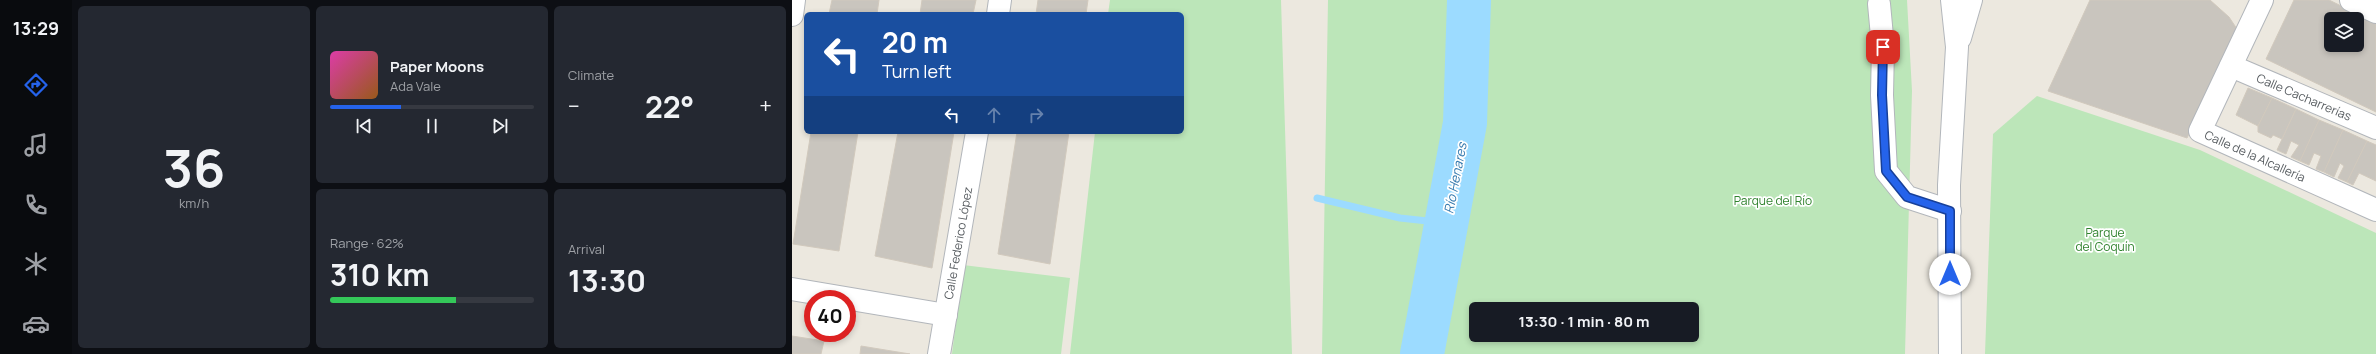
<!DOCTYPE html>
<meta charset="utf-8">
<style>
body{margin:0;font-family:Manrope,sans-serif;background:#242831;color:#f1f3f6;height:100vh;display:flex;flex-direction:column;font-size:15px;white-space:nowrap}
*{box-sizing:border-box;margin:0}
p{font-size:13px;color:#9ea1a6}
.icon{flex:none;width:22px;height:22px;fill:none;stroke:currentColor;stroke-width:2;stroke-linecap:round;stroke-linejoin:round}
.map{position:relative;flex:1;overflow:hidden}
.panel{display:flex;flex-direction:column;gap:6px;padding:6px;background:#0d0f14;width:720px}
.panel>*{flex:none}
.top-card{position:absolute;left:12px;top:12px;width:380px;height:122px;border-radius:6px;box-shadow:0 2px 6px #0003;background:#1a4fa0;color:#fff;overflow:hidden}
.fabs{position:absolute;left:1532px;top:12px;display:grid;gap:8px}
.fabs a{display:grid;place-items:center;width:40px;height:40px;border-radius:6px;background:#171b24;box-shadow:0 2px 6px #0003;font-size:20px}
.speed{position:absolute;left:12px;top:290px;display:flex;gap:8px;font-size:20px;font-weight:700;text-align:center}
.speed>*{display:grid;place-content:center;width:52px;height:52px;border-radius:50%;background:#171b24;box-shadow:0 2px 6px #0003;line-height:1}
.speed .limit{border:6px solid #d22;background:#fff;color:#111}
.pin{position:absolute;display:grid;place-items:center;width:34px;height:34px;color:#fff;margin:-17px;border-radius:8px;box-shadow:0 2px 6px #0006}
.me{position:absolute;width:44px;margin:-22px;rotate:0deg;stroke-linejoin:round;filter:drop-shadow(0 0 3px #0008)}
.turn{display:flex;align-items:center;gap:14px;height:84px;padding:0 12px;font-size:18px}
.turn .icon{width:52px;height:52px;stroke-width:2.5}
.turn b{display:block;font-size:28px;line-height:34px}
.lanes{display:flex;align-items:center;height:38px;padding:0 12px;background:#0003;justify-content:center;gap:20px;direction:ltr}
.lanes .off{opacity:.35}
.big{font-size:30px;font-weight:700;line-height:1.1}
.panel .tile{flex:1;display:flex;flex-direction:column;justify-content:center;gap:6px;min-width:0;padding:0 14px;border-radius:6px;background:#242831}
.panel .dial{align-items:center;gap:0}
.dial b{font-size:52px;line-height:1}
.song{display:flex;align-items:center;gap:12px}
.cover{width:48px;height:48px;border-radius:6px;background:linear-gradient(135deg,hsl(320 70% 55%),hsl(30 70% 35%))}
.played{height:4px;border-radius:2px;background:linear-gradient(90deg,#2563eb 35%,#363941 35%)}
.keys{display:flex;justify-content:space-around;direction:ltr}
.heat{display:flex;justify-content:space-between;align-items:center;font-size:22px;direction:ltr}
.charge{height:6px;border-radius:3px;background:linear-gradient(90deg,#34c759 62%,#363941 0)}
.panel .tiles{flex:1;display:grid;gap:6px;grid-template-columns:repeat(3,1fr)}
.tile:first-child{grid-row:span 2}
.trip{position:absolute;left:677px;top:302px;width:230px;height:40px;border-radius:6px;background:#171b24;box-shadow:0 2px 6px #0003;font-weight:700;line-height:40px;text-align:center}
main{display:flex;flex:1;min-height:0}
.tabs{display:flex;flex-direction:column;width:72px;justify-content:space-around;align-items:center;background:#090b0e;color:#9ea1a6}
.tabs .icon{width:28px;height:28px}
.tabs .selected{color:#2563eb}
.tabs b{font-size:18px;color:#f1f3f6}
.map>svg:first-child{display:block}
</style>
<main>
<nav class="tabs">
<b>13:29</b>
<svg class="icon selected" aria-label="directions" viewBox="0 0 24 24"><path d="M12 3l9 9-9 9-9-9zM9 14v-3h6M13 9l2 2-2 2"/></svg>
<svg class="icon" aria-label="music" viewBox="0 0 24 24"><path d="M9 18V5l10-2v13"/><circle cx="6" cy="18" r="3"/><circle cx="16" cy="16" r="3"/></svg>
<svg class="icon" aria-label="phone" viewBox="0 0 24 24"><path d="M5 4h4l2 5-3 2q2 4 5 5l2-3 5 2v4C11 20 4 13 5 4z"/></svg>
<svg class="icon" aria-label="climate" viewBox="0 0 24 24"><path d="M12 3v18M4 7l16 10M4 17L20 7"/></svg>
<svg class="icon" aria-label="car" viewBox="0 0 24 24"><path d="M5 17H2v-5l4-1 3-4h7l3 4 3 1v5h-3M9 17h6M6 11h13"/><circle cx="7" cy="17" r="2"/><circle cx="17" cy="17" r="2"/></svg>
</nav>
<section class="panel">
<div class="tiles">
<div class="tile dial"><b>36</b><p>km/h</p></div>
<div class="tile">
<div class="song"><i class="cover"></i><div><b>Paper Moons</b><p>Ada Vale</p></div></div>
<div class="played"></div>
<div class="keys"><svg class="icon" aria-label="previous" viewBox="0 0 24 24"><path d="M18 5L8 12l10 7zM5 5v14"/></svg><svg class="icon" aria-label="pause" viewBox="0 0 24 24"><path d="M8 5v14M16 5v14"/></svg><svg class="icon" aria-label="next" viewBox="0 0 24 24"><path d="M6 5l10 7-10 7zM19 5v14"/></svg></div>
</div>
<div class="tile"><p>Climate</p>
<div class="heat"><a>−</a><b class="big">22°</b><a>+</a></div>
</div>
<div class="tile"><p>Range · 62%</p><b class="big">310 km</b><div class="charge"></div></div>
<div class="tile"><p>Arrival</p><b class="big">13:30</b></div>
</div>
</section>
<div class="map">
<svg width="1584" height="354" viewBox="0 0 1584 354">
<rect width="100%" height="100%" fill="#ece8df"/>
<g fill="#bce6b9" fill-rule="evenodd">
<polygon points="318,0 489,0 500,354 278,354 303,132 390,132 390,14 316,14"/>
<path d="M536 0H1115L1120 91 1113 354H530ZM684 309H900V335H684Z"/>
<polygon points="1245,96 1408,150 1584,233 1584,354 1193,354 1201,134"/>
<polygon points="171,265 278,278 269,354 160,354"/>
</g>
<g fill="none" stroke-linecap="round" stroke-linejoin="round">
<polyline stroke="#9cdbff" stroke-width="7" points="525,198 608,218 654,223"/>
<polyline stroke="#9cdbff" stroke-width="44" points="630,354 673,123 677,0"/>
</g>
<g fill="#c9c5be" stroke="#d1c9bd" fill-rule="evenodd">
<polygon points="40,0 87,0 85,14 37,14"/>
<polygon points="130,0 184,0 181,14 128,14"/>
<polygon points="246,0 296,0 294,14 244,14"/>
<polygon points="1298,0 1418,0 1437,17 1447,32 1395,138 1256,91"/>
<path d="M1502 0H1537L1584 23V112L1474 59ZM1539 19H1565V45H1539Z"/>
<polygon points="1456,88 1480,98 1466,126 1444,115"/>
<polygon points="1480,98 1504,109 1490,139 1481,135 1479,138 1466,132 1466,126"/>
<polygon points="1504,109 1527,120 1508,161 1499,157 1507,145 1499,141 1494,154 1485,150"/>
<polygon points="1527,120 1551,130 1532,172 1524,169 1529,156 1522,153 1517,165 1508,161"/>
<polygon points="1551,130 1575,141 1555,182 1546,178 1552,166 1548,163 1542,177 1532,172"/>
<polygon points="19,132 66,132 47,251 1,244"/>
<polygon points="106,132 162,132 140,268 83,256"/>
<polygon points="225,132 277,132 258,264 206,254"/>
<polygon points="1575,141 1584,145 1584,181 1567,173 1561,185 1555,182"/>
<polygon points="0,336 32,341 29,354 0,354"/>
<polygon points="69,346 118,354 68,354"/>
</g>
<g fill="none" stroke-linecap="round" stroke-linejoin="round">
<defs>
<g id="minor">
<polyline points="1470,0 1408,131 1584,210"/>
<polyline points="1559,0 1584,12"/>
<polyline points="1087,4 1091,47 1090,95 1094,171 1115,197 1158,211"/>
<polyline points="206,14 208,0"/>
<polyline points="0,15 2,0"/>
<polyline points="1168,38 1179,0"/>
<polyline points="1439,66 1584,128"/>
<polyline points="0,289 154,315"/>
<polyline points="147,354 185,132"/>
<polyline points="1158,354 1157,185 1165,47 1160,0"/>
</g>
</defs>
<use href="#minor" stroke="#b2b6bb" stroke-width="24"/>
<use href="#minor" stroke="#fff" stroke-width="22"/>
</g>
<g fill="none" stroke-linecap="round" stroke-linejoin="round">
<defs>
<polyline id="route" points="1091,47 1090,95 1094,171 1115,197 1158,211 1158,274"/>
</defs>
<use href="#route" stroke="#184099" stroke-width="10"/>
<use href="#route" stroke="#2563eb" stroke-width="7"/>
</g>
<g text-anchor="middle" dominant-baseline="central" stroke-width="3.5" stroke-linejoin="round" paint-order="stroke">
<g font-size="12" fill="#585d61" stroke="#fff">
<text transform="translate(1512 97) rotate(23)">Calle Cacharrerías</text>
<text transform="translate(1463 156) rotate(24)">Calle de la Alcallería</text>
<text transform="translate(166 243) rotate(-80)">Calle Federico López</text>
</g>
<g font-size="12" fill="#30832e" stroke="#fff">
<text x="981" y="200">Parque del Río</text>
<text x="1313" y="232">Parque<tspan x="1313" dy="14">del Coquín</tspan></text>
</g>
<g font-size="13" font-style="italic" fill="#3278ad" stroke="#fff">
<text transform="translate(663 178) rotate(-79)">Río Henares</text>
</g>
</g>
</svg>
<div class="fabs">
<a><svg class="icon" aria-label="layers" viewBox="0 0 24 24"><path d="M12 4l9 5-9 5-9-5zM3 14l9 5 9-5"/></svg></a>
</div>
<div class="speed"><div class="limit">40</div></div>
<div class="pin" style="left:1091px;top:47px;background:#d93025"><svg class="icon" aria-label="arrive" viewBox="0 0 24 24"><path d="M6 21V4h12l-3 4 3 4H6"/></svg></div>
<svg class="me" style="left:1158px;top:274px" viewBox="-20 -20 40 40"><circle r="19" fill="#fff"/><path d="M0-13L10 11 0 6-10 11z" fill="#2563eb"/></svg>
<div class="trip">13:30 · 1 min · 80 m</div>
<div class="top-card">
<div class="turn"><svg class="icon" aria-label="left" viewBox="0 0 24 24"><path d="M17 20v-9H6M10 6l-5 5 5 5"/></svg><div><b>20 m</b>Turn left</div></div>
<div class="lanes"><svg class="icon" aria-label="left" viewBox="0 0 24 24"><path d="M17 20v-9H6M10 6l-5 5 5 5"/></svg><svg class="icon off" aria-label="ahead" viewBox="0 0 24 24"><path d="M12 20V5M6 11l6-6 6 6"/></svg><svg class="icon off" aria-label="right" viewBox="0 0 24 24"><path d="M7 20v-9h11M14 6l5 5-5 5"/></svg></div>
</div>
</div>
</main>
